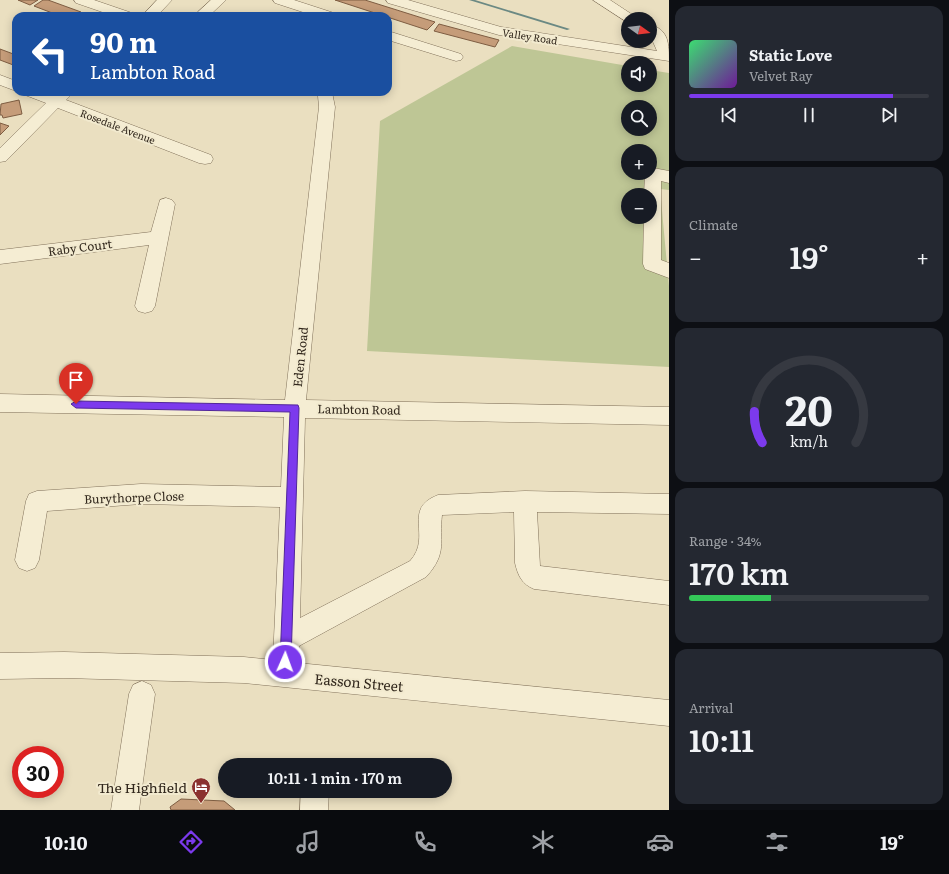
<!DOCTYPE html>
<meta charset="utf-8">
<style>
body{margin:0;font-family:Literata,serif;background:#242831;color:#f1f3f6;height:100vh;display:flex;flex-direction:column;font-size:15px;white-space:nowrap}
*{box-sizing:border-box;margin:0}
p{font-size:13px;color:#9ea1a6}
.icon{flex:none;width:22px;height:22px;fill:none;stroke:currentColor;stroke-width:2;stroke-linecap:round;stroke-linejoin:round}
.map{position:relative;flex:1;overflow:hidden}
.details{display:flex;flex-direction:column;gap:6px;padding:6px;background:#0d0f14;width:280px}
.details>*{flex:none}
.top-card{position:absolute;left:12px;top:12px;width:380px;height:84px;border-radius:12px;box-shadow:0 2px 10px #0003;background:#1a4fa0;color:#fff;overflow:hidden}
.needle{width:26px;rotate:105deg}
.fabs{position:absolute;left:621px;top:12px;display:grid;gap:8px}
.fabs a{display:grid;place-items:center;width:36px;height:36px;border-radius:50%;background:#171b24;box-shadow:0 2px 10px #0003;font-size:20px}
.speed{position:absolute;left:12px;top:746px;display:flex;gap:8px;font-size:20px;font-weight:700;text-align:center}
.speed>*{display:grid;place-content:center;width:52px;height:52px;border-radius:50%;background:#171b24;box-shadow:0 2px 10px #0003;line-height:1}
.speed .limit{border:6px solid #d22;background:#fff;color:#111}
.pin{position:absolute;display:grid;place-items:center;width:34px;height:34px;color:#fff;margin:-41px -17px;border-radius:50% 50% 50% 0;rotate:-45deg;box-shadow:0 0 4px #0007}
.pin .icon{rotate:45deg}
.me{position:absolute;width:44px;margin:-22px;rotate:2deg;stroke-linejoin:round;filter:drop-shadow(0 0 3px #0008)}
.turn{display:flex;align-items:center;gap:14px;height:84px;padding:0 12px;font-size:18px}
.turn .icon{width:52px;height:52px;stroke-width:2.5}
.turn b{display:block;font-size:28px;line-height:34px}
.big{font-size:30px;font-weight:600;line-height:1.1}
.details .widget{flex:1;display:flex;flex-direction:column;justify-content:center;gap:6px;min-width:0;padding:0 14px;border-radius:12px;background:#242831}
.details .dial{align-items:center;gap:0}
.dial svg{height:104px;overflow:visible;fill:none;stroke:#363941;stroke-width:7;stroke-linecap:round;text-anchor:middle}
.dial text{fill:#f1f3f6;stroke:none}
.song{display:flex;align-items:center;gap:12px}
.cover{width:48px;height:48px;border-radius:6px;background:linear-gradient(135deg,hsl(140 70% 55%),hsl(280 70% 35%))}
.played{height:4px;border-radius:2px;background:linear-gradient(90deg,#7c3aed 85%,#363941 85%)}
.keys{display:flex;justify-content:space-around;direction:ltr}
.heat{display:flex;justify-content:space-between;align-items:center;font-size:22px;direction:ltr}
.charge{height:6px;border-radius:3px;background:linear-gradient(90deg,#34c759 34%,#363941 0)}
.trip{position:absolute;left:218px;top:758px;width:234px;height:40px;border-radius:20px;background:#171b24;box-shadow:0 2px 10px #0003;font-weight:600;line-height:40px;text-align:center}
.tabs{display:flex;height:64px;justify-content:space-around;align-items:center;background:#090b0e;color:#9ea1a6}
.tabs .icon{width:28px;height:28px}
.tabs .selected{color:#7c3aed}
.tabs b{font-size:18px;color:#f1f3f6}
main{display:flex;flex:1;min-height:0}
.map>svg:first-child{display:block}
</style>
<main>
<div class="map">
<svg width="669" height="810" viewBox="0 0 669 810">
<rect width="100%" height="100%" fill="#eadfc0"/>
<path fill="#bec695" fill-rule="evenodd" d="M512 46 628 66V85H650V70L669 73V190L660 189 669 286V367L367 351 380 121ZM628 107H650V129H628ZM628 151H650V173H628ZM628 195H650V217H628Z"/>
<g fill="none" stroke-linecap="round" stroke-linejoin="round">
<polygon fill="#6b8983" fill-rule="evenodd" points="469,0 475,0 570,29 567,30"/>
</g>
<g fill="#c59c79" stroke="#7e5d42">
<polygon points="18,0 38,0 30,5"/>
<polygon points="43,0 48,0 81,12 76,16 60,16 34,6"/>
<polygon points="335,0 365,0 435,22 427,30"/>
<polygon points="439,24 499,40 495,47 434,31"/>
<polygon points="0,49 16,55 16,66 0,60"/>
<polygon points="19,100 22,114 3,118 2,115 0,115 1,104"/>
<polygon points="0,123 9,126 0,135"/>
<polygon points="181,799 224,801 235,810 171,810 170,807"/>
</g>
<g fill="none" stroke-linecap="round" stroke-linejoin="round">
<defs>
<g id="minor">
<polygon points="74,0 94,0 132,13 134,16 114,16 76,3"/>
<polygon points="157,0 172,0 157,16 142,16"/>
<polygon points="211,0 226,0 210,15 200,15 198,12"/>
<polygon points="273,0 294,0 334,13 336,16 315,16 275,3"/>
<path d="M386 0H408L501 27 657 51 650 35V25C669 29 669 45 669 61L499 35 388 3Z"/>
<polygon points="593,0 610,0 639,19 628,19 627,22"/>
<polygon points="388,31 461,54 463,57 461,60 456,61 388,40"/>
<polygon points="0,75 16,81 16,91 0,85"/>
<polygon points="22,92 44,92 54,96 57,92 70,92 72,94 66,100 211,155 213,159 211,163 205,164 199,163 58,108 6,161 0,162 0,148 46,103 25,95"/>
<path d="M315 92H332L335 107 306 400 669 407V425L305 418 300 618 410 561C433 536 401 509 438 495L525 491 669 494V514L537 512 540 566 669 581V605L534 589C522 584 518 576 515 563L514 512 442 515C439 541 448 553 426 577L299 646 298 663 669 700V726L244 683 64 678 0 679V653L64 652 244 657 273 660 280 507 141 504 47 511 39 560 35 568 27 571 19 568 15 560 26 501 29 494 37 491 141 484 281 487 284 417 0 412V394L285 400 319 107 318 96Z"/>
<polygon points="653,168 669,171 669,183 661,181 661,260 669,263 669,278 645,269 643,264 644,217 650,217 650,195 644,195 645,174 650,173 650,169"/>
<polygon points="166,198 172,200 175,204 155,306 152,311 145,313 138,311 135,306 149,245 0,264 0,250 151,232 160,200"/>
<polygon points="142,681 151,685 155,694 139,810 111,810 129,694 133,685"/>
<polygon points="301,791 329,791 328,810 300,810"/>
</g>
</defs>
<use href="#minor" stroke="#81715a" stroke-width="1"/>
<use href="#minor" fill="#f5edd3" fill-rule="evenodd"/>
</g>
<polygon fill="#7c3aed" stroke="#51269a" points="76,401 298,405 299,408 291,662 289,666 285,667 281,666 280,662 290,412 76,408 71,404"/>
<defs>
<symbol id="hotel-pin" viewBox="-11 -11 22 30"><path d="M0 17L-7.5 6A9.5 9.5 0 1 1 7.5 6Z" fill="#8b322f" stroke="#f2eacf"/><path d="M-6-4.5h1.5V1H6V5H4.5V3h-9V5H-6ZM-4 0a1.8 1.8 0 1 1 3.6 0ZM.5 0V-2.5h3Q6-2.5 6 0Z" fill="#fff"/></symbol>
</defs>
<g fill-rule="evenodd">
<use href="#hotel-pin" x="190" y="776" width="22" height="30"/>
</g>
<g text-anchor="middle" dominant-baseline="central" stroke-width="4" stroke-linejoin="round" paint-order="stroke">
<g font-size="10" fill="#32281d" stroke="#f2eacf">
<text transform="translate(530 36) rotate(9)">Valley Road</text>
<text transform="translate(118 126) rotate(21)">Rosedale Avenue</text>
</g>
<g font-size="12" fill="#32281d" stroke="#f2eacf">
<text transform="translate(80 247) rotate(-7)">Raby Court</text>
<text transform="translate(300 357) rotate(-84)">Eden Road</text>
<text transform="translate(359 409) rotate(1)">Lambton Road</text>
<text transform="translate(134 497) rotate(-2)">Burythorpe Close</text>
</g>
<g font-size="14" fill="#32281d" stroke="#f2eacf">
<text transform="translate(359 682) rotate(5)">Easson Street</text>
</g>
<g font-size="14" fill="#32281d" stroke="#f2eacf" text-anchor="end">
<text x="187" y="787">The Highfield</text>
</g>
</g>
</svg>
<div class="fabs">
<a><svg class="needle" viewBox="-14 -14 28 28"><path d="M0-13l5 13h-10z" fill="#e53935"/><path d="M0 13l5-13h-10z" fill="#9ea1a6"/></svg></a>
<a><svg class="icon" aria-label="sound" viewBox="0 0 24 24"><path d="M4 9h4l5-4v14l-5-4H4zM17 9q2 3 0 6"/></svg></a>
<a><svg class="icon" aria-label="search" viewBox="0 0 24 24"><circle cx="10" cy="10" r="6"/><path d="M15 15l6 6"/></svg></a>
<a>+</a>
<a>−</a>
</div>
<div class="speed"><div class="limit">30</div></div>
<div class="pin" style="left:76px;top:404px;background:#d93025"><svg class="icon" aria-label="arrive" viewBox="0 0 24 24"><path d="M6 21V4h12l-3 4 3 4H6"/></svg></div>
<svg class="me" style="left:285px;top:662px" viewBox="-20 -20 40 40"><circle r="17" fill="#7c3aed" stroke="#fff" stroke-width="3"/><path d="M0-11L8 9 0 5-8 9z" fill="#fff"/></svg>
<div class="trip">10:11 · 1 min · 170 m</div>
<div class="top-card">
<div class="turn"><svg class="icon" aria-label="left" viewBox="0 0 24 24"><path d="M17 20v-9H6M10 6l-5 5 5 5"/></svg><div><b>90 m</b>Lambton Road</div></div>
</div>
</div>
<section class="details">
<div class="widget">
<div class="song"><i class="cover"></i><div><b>Static Love</b><p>Velvet Ray</p></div></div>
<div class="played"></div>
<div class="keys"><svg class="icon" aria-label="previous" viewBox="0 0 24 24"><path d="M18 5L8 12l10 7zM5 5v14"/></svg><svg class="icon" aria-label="pause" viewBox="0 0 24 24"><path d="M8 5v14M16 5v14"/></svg><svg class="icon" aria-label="next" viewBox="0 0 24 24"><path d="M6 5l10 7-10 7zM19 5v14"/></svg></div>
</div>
<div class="widget"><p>Climate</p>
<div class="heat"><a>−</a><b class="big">19°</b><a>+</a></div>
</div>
<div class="widget dial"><svg viewBox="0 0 100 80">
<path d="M14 69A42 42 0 1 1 86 69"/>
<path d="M14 69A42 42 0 0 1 8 45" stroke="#7c3aed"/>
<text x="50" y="56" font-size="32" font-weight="700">20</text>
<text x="50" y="72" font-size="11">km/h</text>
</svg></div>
<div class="widget"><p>Range · 34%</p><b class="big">170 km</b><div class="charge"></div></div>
<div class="widget"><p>Arrival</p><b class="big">10:11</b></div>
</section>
</main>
<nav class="tabs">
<b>10:10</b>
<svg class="icon selected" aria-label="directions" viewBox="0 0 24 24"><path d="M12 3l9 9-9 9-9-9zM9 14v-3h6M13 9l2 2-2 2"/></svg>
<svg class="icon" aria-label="music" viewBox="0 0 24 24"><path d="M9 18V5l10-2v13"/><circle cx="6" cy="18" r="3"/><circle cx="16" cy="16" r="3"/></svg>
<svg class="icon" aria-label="phone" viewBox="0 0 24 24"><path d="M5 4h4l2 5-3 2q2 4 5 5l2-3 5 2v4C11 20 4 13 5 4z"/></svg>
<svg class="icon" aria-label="climate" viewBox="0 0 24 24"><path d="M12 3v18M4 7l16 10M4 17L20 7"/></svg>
<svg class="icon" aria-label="car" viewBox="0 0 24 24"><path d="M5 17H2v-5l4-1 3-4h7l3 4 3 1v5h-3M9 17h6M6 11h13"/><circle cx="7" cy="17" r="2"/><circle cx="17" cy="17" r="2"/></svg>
<svg class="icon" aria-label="filters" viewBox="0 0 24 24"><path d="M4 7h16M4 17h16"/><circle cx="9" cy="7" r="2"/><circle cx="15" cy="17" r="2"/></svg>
<b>19°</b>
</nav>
